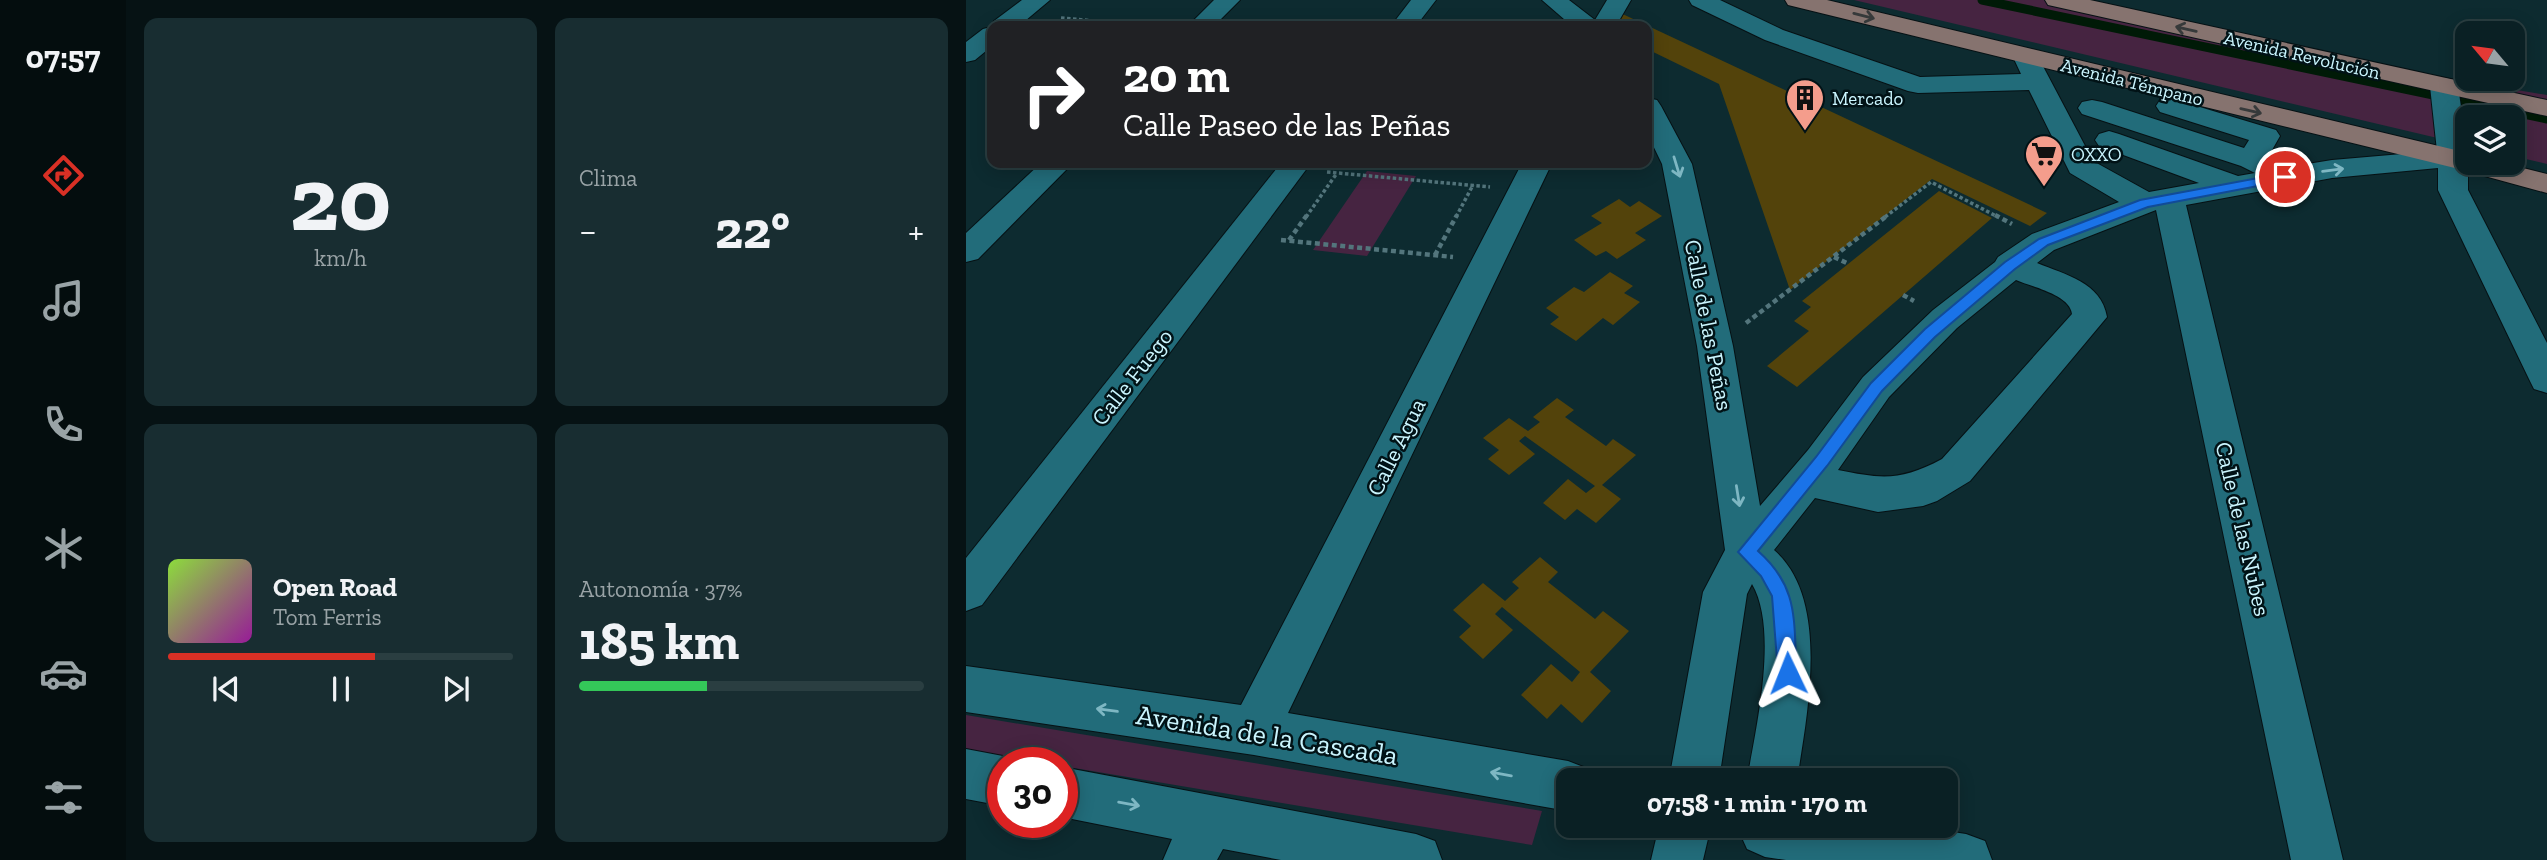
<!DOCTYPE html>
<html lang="es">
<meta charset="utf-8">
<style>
body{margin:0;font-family:"Zilla Slab",serif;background:#182d31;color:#f1f3f6;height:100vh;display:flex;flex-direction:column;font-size:26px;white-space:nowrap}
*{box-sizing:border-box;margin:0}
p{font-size:23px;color:#99a3a6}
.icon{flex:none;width:38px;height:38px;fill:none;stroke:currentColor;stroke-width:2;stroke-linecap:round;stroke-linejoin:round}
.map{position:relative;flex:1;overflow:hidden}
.panel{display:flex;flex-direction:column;gap:18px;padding:18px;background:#061214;width:840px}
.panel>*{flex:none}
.banner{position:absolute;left:21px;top:21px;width:665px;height:147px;border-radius:14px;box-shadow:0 4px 18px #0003,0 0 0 2px #2a3e41;background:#202124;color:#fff;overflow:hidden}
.needle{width:46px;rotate:299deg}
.fabs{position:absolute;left:1489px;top:21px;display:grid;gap:14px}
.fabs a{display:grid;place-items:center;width:70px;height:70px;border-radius:14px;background:#0a2024;box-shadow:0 4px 18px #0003,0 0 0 2px #2a3e41;font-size:35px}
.speed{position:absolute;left:21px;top:747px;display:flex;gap:14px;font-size:35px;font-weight:700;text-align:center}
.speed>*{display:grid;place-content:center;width:91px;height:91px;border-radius:50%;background:#0a2024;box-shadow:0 4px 18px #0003,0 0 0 2px #2a3e41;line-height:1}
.speed .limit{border:10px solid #d22;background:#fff;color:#111}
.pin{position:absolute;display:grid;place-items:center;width:60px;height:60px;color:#fff;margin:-30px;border:4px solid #fff;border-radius:50%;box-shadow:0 2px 7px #0007}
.me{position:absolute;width:77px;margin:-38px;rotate:358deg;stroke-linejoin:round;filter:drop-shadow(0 0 5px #0008)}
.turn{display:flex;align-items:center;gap:24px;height:147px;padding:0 21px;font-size:32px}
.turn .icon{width:91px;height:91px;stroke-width:2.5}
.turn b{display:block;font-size:49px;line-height:60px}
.big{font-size:52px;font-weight:700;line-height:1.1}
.panel .widget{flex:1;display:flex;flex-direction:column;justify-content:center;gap:10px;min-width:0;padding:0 24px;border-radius:14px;background:#182d31}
.panel .dial{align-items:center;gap:0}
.dial b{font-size:91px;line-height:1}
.song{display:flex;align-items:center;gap:21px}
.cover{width:84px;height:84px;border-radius:10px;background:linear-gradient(135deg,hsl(90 70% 55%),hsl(300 70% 35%))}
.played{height:7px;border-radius:4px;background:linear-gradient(90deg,#d93025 60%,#2a3e41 60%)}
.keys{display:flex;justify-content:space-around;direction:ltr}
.heat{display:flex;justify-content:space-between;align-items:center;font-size:38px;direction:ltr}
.charge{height:10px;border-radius:5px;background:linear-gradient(90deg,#34c759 37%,#2a3e41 0)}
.panel .tiles{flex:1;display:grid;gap:18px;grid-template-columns:repeat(2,1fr)}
.trip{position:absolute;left:590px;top:768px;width:402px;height:70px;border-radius:14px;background:#0a2024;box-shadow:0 4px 18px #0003,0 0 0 2px #2a3e41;font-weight:700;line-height:70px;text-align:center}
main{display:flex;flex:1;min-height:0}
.tabs{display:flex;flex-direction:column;width:126px;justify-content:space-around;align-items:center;background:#040d0e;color:#99a3a6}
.tabs .icon{width:49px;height:49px}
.tabs .current{color:#d93025}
.tabs b{font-size:32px;color:#f1f3f6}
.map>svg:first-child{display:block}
</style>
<main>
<nav class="tabs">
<b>07:57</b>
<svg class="icon current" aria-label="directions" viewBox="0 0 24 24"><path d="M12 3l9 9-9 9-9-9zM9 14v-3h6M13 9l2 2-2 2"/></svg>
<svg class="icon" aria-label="music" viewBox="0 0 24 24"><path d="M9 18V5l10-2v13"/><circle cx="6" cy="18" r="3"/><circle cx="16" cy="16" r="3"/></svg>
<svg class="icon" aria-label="phone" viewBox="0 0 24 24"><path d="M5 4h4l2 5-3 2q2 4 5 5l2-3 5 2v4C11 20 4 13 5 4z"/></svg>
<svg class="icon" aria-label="climate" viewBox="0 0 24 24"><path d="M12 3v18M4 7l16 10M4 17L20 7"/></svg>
<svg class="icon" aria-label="car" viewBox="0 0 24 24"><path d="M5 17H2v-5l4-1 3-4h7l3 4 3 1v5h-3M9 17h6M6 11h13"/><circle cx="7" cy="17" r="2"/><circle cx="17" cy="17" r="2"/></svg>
<svg class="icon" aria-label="filters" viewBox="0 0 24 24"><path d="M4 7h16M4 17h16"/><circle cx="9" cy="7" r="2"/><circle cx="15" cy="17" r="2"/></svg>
</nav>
<section class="panel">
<div class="tiles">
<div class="widget dial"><b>20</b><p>km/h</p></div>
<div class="widget"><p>Clima</p>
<div class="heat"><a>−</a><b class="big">22°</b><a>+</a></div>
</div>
<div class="widget">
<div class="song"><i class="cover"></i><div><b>Open Road</b><p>Tom Ferris</p></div></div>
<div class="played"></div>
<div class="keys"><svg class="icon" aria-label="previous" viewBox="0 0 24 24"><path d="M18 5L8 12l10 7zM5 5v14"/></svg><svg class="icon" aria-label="pause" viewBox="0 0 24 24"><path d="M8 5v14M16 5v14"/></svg><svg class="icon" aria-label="next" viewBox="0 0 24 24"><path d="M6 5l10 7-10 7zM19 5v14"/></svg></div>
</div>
<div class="widget"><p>Autonomía · 37%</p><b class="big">185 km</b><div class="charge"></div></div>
</div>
</section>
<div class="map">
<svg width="1581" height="860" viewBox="0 0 1581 860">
<rect width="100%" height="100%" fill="#0d2b30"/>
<g fill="#462441">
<polygon points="888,0 1091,0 1309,49 1581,95 1581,164 1547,156 1547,117 1502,117 1501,145"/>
<polygon points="401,171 450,176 401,256 347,250"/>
<polygon points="0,715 576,811 566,845 96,766 96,763 79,763 0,750"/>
</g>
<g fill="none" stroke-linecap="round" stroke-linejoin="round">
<polyline stroke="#001a07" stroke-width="9" points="1016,0 1581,119"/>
</g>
<g fill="#53430b">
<polygon points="648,10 1041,194 1081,213 1064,226 966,179 824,290 753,84 681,49 681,26 639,26"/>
<polygon points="973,191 1026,218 831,387 801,366 843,331 828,321 845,307 836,301"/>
<polygon points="653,199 664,207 673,201 696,216 669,233 680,240 651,259 640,251 630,256 608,240 636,223 625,216"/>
<polygon points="644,272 667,286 658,293 674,302 647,325 637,318 610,341 584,324 593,317 580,308 608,287 618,292"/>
<polygon points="591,398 608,410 599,417 640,446 647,439 670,455 636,485 655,499 630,523 611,509 599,520 577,503 602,479 620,493 629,486 559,436 553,441 569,454 543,475 522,459 533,450 517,438 543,418 562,431 574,422 567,417"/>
<polygon points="574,557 592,572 582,582 629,619 637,611 663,631 624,672 645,691 616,723 595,704 581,719 555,695 585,664 606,682 614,672 536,607 529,614 547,630 517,659 493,637 505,626 487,610 517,583 539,601 553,588 546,582"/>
</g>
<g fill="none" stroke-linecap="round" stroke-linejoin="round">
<defs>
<g id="minor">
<polygon points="56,0 84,0 53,26 26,26 26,46 9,60 0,62 0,42 17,29 25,27 28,21"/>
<polygon points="248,0 274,0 248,26 222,26"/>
<polygon points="445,0 470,0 450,26 425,26"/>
<polygon points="576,0 603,0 629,20 641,0 665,0 650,26 606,26"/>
<path d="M723 0H754L817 30 954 77 1055 74 1048 59 1052 53 1061 51 1070 53 1127 161 1183 192 1233 183 1133 146 1129 140 1133 134 1143 131 1153 134 1272 176 1289 173 1275 166 1116 114 1112 108 1116 102 1126 100 1136 102 1278 148 1283 140 1194 112 1190 106 1194 100 1204 98 1310 130 1314 136 1302 157 1323 167 1366 160 1471 151 1464 86 1468 80 1478 78 1488 80 1492 86 1502 156V190L1581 343V393L1568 389 1563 379 1472 190V168L1366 178 1220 205 1377 860H1325L1190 210 1088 250 1071 263C1100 275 1135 282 1141 317L1004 481 971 501 957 506 912 512 849 498 808 550C865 599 841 715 831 780H781C790 728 813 630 786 584L781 594 753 780H703L737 592 759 550 731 346 696 164 681 133V98L691 100 695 106 726 164 767 346 794 506 842 450 897 377 967 310 1029 262 1032 257 1066 234 1153 202 1104 173 1063 90 952 93 942 91 799 40 726 5ZM1050 280C1066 287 1104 295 1106 314L976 459C935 481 916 479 872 470L923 397 991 328Z"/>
<polygon points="75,163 107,163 12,259 0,262 0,233"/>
<polygon points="315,163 345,163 16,605 0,611 0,558"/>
<polygon points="556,163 586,163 322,713 602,761 620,768 625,780 602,780 602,811 288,755 0,712 0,666 275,705"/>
<polygon points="0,749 37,756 54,763 37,763 37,806 0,799"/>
<polygon points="96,767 450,834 469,841 476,860 315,860 257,849 251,860 197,860 206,839 96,817"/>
<polygon points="693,826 745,826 737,860 685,860"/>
<polygon points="775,826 947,826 1000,834 1019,841 1026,860 820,860 799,857 781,849 773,831"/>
</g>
<g id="major">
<polygon points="819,0 861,0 1502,153 1502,163 1537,163 1581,174 1581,193 1493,169 822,5"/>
<polygon points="1079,0 1124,0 1581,100 1581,116 1091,7 1082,5"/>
</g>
</defs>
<use href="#minor" stroke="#061114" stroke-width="2"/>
<use href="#major" stroke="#061114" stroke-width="2"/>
<g stroke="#53757c" stroke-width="3.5" stroke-dasharray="3.5 2.5" stroke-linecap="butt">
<polyline points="95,18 186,26"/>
<polyline points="361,172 524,187"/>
<polyline points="340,217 371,173"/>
<polyline points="490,217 507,185"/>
<polyline points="919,217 965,182 1032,217"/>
</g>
<g stroke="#53757c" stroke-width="4.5" stroke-dasharray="5 3.5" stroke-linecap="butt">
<polyline points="1029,215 1046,224"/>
<polyline points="315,240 487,257"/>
<polyline points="323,240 341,215"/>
<polyline points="469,255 491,215"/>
<polyline points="868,257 883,264"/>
<polyline points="937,295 948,301"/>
<polyline points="780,323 922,215"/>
</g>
<use href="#minor" fill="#226c7a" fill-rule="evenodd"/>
<use href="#major" fill="#86736f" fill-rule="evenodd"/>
</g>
<defs><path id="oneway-shaft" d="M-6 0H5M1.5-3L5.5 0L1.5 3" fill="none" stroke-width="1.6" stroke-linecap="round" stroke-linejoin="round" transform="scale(1.75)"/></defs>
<g stroke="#36393a">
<use href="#oneway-shaft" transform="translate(898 16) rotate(14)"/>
<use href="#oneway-shaft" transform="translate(1220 29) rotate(-167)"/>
<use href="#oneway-shaft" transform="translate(1285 111) rotate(13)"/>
</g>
<g stroke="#7eb7c3">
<use href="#oneway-shaft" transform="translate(711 167) rotate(73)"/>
<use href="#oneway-shaft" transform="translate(1367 170) rotate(-7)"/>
<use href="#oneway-shaft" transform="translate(772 496) rotate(81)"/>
<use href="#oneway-shaft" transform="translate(141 710) rotate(-172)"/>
<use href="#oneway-shaft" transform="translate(535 774) rotate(-170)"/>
<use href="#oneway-shaft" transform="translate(163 804) rotate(10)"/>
</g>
<path fill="#1a73e8" stroke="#114b97" stroke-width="2" d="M1319 173 1325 177 1323 180 1182 207 1082 245 1049 269 969 337 916 391 861 466 792 551C834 588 827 621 831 673L828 679 822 682 815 679 812 673 806 596 795 576 772 552 850 457 905 383 959 329 1039 262 1073 239 1174 200Z"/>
<defs>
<symbol id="building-pin" viewBox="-11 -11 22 30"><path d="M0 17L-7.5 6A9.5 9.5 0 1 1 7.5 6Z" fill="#f49d8c" stroke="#011216"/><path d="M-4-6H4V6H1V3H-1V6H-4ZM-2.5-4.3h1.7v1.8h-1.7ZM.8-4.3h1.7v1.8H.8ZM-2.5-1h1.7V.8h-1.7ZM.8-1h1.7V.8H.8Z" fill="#111"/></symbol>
<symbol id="supermarket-pin" viewBox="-11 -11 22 30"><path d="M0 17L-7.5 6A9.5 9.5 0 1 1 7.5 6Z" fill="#f49d8c" stroke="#011216"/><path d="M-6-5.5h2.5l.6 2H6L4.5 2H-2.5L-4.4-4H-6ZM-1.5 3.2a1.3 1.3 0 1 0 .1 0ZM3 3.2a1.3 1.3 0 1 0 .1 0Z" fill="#111"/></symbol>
</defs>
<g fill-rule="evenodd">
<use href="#building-pin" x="817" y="76" width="44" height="60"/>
<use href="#supermarket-pin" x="1056" y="132" width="44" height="60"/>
</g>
<g text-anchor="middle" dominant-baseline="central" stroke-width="5" stroke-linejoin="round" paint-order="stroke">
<g font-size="19" fill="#caf5fe" stroke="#011216">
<text transform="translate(1336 55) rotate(13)">Avenida Revolución</text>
<text transform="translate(1166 82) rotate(14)">Avenida Témpano</text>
</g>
<g font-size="19" fill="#caf5fe" stroke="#011216" text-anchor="start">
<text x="866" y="98">Mercado</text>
<text x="1105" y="154">OXXO</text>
</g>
<g font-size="23" fill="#caf5fe" stroke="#011216">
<text transform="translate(743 325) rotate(79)">Calle de las Peñas</text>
<text transform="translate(166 377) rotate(-52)">Calle Fuego</text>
<text transform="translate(430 447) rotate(-64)">Calle Agua</text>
<text transform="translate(1277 529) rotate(77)">Calle de las Nubes</text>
</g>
<g font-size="28" fill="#caf5fe" stroke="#011216">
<text transform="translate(301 735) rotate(9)">Avenida de la Cascada</text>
</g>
</g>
</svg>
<div class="fabs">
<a><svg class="needle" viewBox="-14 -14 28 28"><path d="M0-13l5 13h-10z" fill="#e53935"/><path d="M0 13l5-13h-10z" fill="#99a3a6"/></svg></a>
<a><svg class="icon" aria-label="layers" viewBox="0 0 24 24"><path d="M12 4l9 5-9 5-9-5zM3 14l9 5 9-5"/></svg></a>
</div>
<div class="speed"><div class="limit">30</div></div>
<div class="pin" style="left:1319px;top:177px;background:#d93025"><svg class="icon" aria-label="arrive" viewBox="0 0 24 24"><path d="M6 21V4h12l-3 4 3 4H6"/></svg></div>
<svg class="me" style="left:822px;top:673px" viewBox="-20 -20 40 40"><path d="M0-17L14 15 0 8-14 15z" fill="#1a73e8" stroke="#fff" stroke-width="4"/></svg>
<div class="trip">07:58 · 1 min · 170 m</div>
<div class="banner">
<div class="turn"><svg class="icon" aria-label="right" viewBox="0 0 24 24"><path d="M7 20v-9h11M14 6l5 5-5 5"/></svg><div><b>20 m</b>Calle Paseo de las Peñas</div></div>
</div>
</div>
</main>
